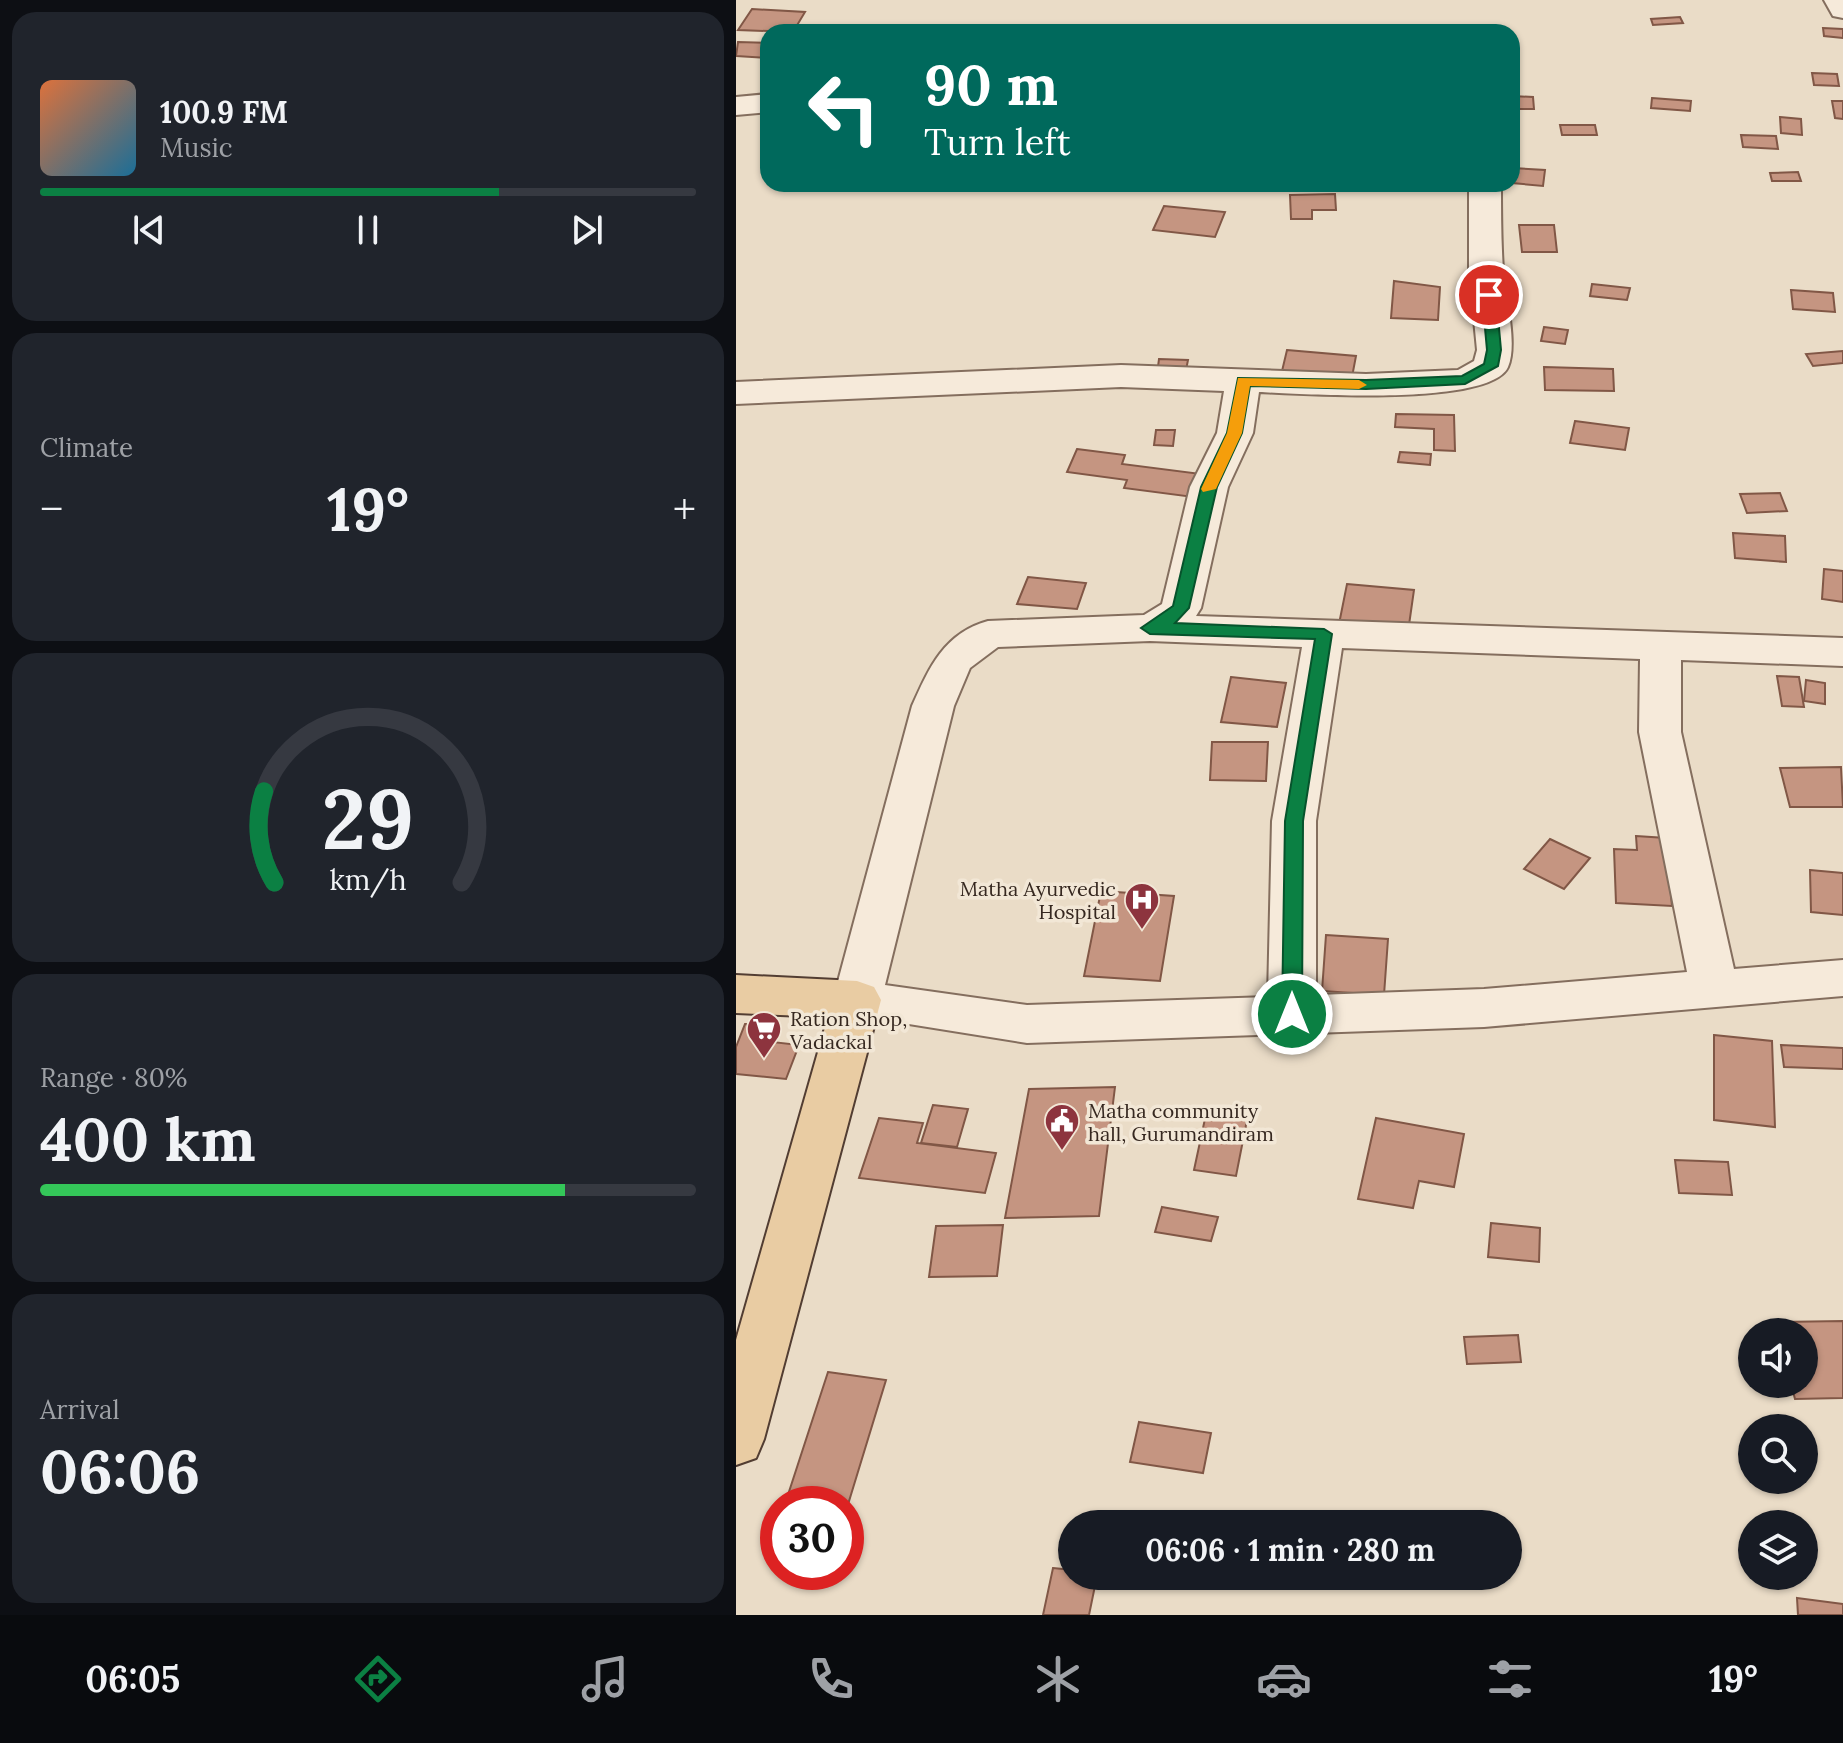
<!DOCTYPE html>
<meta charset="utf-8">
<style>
body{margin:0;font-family:Lora,serif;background:#20242c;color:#f1f3f6;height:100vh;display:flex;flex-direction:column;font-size:30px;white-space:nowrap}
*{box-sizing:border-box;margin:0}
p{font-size:26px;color:#9ea1a6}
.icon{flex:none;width:44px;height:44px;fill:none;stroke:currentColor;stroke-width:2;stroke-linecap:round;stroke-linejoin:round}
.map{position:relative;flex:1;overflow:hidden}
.sheet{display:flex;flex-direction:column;gap:12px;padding:12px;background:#0d0f14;width:736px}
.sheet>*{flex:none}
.top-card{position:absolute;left:24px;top:24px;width:760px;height:168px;border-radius:24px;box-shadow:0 2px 6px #0004;background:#00695c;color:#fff;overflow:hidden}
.fabs{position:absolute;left:1002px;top:1318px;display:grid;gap:16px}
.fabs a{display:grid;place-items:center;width:80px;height:80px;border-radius:50%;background:#171b24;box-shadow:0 2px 6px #0004;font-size:40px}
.speed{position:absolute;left:24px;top:1486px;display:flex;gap:16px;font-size:40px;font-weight:700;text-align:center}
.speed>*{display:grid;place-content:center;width:104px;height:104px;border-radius:50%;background:#171b24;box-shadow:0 2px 6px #0004;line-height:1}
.speed .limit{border:12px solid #d22;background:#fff;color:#111}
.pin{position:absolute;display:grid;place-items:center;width:68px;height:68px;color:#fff;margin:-34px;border:4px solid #fff;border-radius:50%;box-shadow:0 2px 8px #0007}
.me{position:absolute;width:88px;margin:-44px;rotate:0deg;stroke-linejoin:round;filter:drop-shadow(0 0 6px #0008)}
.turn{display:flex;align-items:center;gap:28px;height:168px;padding:0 32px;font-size:36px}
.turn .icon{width:104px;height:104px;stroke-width:2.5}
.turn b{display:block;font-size:56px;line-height:68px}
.big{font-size:60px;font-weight:700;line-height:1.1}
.sheet .tile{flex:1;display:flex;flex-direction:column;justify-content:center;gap:12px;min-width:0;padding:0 28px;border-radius:24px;background:#20242c}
.sheet .dial{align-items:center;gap:0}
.dial svg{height:208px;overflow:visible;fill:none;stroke:#363941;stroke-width:7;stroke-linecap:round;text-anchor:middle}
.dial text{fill:#f1f3f6;stroke:none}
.song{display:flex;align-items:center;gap:24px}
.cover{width:96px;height:96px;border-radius:12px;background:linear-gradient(135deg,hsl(20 70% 55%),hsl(200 70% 35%))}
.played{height:8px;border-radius:4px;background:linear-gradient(90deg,#0b8043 70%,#363941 70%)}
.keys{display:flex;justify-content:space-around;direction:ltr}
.heat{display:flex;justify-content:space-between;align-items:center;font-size:44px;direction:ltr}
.charge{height:12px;border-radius:6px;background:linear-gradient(90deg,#34c759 80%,#363941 0)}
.trip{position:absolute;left:322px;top:1510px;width:464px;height:80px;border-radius:40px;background:#171b24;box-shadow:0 2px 6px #0004;font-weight:700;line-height:80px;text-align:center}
.menu{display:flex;height:128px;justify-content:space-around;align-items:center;background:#090b0e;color:#9ea1a6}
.menu .icon{width:56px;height:56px}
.menu .active{color:#0b8043}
.menu b{font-size:36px;color:#f1f3f6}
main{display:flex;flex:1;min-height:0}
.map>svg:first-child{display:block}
</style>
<main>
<section class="sheet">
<div class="tile">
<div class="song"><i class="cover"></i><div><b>100.9 FM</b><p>Music</p></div></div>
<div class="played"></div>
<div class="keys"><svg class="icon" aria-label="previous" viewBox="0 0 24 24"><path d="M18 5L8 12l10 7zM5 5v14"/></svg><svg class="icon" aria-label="pause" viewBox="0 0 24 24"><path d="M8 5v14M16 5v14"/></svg><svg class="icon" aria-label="next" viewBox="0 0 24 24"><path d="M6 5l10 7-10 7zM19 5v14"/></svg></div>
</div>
<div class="tile"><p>Climate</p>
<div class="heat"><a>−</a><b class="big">19°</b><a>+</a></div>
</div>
<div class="tile dial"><svg viewBox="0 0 100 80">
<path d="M14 69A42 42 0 1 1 86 69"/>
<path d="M14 69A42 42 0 0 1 10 34" stroke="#0b8043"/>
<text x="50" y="56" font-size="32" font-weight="700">29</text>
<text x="50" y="72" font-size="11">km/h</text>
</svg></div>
<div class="tile"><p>Range · 80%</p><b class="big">400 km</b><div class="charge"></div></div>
<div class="tile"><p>Arrival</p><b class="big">06:06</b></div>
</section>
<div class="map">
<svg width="1107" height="1615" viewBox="0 0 1107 1615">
<rect width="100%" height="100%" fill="#eadcc7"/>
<g fill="#c59581" stroke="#815746" stroke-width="2">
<polygon points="16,9 69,12 57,32 2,30"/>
<polygon points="944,17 947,23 917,25 915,19"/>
<polygon points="1087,28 1107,29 1107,38 1088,36"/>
<polygon points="2,42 32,43 32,58 0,56"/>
<polygon points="1076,73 1101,74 1103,86 1078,85"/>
<polygon points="776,96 797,97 798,109 776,109"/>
<polygon points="916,98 955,101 954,111 915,108"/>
<polygon points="1096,101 1107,101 1107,119 1099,118"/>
<polygon points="1044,117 1065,119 1066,135 1045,133"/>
<polygon points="824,125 859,125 861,135 826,135"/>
<polygon points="1005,135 1040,136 1042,149 1007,147"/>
<polygon points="776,168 809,170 807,186 776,183"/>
<polygon points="1062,172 1065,181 1036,181 1034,173"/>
<polygon points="599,194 600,210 576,210 576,219 555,219 554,195"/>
<polygon points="428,206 489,212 479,237 417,230"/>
<polygon points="783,225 818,225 821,252 786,252"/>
<polygon points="658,281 704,287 702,320 655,318"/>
<polygon points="856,284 894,288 891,300 854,296"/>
<polygon points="1055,290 1097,293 1099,312 1057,309"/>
<polygon points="808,327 832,330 829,344 805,341"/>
<polygon points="551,350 620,356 616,377 546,371"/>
<polygon points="1107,351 1107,363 1077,366 1070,354"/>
<polygon points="423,359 452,360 449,375 421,374"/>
<polygon points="808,367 877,369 878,391 809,390"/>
<polygon points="660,414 718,415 719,451 698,450 698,429 659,427"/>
<polygon points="839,421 893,428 889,450 834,443"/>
<polygon points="420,430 439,430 437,446 418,445"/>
<polygon points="341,449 389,455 386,464 465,474 457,497 388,488 391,480 331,472"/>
<polygon points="664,452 695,454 694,465 662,462"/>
<polygon points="1044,493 1051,511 1011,513 1004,494"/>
<polygon points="997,533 1049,536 1050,562 999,558"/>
<polygon points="1088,569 1107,571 1107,602 1086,599"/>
<polygon points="292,577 350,583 341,609 281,604"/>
<polygon points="611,584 678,590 673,625 602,629"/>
<polygon points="1041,676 1063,677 1068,707 1046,706"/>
<polygon points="495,677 550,683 541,727 485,722"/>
<polygon points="1070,680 1089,683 1089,704 1068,701"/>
<polygon points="476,742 532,742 530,781 474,780"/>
<polygon points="1105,767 1107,807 1054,807 1044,768"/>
<polygon points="900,836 930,838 936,906 880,903 878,849 901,850"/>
<polygon points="814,839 854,858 828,889 788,869"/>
<polygon points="1074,870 1107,873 1107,915 1075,912"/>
<polygon points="365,891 438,896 424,981 348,976"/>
<polygon points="590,935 652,939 648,995 586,991"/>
<polygon points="9,1024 43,1025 36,1042 63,1045 50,1079 0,1074 0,1047"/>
<polygon points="978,1035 1036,1041 1039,1127 978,1120"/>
<polygon points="1045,1045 1107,1048 1107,1069 1048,1067"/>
<polygon points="379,1087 363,1216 269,1218 293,1089"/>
<polygon points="197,1105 232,1109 221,1147 185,1143"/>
<polygon points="470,1114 511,1120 500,1176 458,1170"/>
<polygon points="143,1118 187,1123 181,1143 260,1153 249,1193 123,1178"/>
<polygon points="640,1118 728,1134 718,1187 683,1181 677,1208 622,1199"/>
<polygon points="939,1160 992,1162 996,1195 943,1193"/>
<polygon points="426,1207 482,1217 475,1241 419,1232"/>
<polygon points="755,1223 804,1228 803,1262 752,1257"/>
<polygon points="267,1225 261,1276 193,1277 200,1226"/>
<polygon points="1107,1321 1107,1398 1059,1399 1055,1384 1068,1384 1068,1332 1045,1332 1043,1322"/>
<polygon points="782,1335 785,1362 731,1364 728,1337"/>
<polygon points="92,1372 150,1380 110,1511 110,1504 49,1504"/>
<polygon points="403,1422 475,1433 467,1473 394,1462"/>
<polygon points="317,1568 336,1570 336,1576 361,1576 353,1615 307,1615"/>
<polygon points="1061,1598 1107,1604 1107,1615 1062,1615"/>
</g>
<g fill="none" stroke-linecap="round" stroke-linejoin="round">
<defs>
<g id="minor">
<polygon points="1088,0 1107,0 1107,18 1097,16"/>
<polygon points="32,94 32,112 0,115 0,97"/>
<path d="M733 184H765C765 212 765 241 767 270 769 295 782 344 772 367 754 407 565 394 523 392L517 433 492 487 465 608 460 616 1107 638V666L945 660V732L998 969 1107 960V996L748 1027 291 1043 104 1013 97 1000 176 706C193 668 208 633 252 621L408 615 426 604 454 487 481 433 488 391 385 387 0 404V382L385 365 630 374 722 370 738 361 741 350 733 268ZM414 641 566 647 536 821 532 997 291 1005 149 985 218 706 234 668 262 647ZM606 648 904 659 903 732 951 972 748 989 580 995V821Z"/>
</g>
<polygon id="major" points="0,975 121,981 138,987 145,1000 28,1439 20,1458 0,1465 0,1340 92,1017 0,1013"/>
</defs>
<use href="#minor" stroke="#846e5e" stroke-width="4"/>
<use href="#major" stroke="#523d32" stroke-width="4"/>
<use href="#minor" fill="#f6eada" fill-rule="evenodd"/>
<use href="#major" fill="#e9cca3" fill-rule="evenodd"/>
</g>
<polygon fill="#0b8043" stroke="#07532c" stroke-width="2" points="753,291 760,295 765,350 762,366 729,384 630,389 514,386 506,433 481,487 453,608 439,623 588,629 596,634 567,821 566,1014 556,1022 546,1014 549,821 579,639 414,634 405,628 437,606 465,487 491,433 502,378 630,380 726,376 748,364 751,350 746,295"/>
<polygon fill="#f59e0b" points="502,378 623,380 631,385 623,389 514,386 506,433 480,489 467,492 465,489 491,433"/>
<defs>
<symbol id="hospital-pin" viewBox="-11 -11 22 30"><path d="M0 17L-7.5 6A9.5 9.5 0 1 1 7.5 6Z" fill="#8d343e" stroke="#f2e7d6"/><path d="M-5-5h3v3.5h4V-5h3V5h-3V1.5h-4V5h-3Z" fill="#fff"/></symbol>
<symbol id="supermarket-pin" viewBox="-11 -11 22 30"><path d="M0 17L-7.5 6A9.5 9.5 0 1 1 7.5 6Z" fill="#8d343e" stroke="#f2e7d6"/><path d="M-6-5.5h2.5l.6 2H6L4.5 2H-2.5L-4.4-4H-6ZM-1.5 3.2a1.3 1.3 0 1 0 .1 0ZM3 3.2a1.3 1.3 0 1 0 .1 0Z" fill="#fff"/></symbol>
<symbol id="civic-pin" viewBox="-11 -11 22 30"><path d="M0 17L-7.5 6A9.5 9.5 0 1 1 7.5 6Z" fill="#8d343e" stroke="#f2e7d6"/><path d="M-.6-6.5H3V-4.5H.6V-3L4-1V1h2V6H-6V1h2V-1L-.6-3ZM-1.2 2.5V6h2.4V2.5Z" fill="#fff"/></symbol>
</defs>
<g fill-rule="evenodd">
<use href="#hospital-pin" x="386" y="880" width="40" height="54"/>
<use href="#supermarket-pin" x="8" y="1009" width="40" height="54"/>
<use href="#civic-pin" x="306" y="1101" width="40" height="54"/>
</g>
<g text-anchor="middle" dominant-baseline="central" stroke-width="7" stroke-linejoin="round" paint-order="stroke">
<g font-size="20" fill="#362820" stroke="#f2e7d6" text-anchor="start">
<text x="380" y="888" text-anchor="end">Matha Ayurvedic<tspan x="380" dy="23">Hospital</tspan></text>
<text x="54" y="1018">Ration Shop,<tspan x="54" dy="23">Vadackal</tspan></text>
<text x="352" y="1110">Matha community<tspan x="352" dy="23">hall, Gurumandiram</tspan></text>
</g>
</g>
</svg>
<div class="fabs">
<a><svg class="icon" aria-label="sound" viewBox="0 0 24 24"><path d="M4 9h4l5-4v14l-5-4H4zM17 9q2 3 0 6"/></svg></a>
<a><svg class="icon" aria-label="search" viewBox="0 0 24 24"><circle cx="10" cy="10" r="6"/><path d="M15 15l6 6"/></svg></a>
<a><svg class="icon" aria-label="layers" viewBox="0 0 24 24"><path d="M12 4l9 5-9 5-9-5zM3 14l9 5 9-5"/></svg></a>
</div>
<div class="speed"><div class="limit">30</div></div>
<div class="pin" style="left:753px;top:295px;background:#d93025"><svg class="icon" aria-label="arrive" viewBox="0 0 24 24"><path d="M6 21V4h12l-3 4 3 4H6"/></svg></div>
<svg class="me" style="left:556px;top:1014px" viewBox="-20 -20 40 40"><circle r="17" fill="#0b8043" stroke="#fff" stroke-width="3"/><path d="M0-11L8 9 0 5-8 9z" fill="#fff"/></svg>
<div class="trip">06:06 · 1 min · 280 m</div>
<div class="top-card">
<div class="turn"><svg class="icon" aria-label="left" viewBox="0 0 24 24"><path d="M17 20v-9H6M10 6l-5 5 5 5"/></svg><div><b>90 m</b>Turn left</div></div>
</div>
</div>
</main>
<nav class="menu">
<b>06:05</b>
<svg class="icon active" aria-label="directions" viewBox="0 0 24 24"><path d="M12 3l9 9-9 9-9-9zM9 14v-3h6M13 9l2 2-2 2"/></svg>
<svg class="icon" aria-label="music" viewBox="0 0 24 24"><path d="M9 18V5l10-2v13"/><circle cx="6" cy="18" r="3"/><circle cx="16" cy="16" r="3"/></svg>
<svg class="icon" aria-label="phone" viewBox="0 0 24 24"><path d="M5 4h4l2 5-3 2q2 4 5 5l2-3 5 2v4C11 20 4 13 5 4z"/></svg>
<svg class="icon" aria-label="climate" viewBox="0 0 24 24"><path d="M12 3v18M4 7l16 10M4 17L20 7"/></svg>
<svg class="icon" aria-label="car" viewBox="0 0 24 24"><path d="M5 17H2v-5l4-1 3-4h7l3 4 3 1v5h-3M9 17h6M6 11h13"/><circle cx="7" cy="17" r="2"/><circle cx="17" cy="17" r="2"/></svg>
<svg class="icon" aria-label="filters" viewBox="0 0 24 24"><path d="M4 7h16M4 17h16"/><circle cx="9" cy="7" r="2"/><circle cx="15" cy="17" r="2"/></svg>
<b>19°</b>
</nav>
